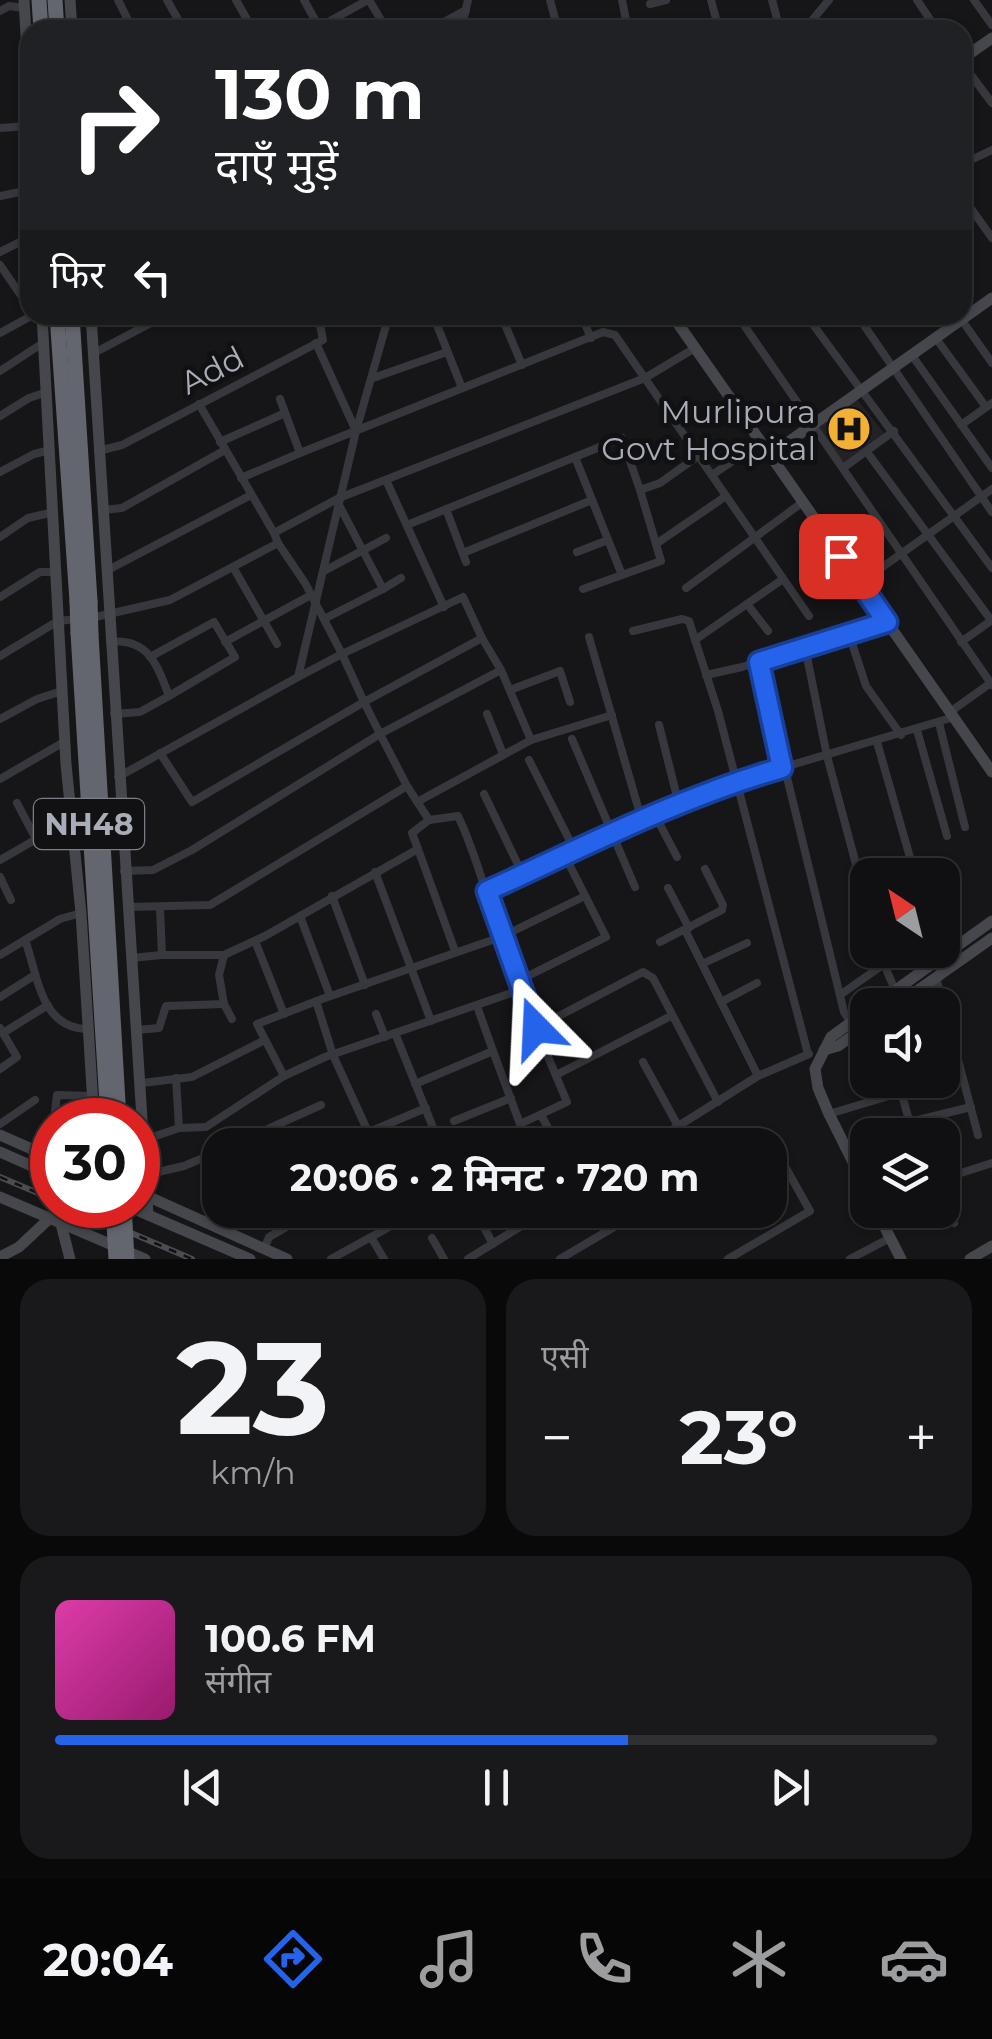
<!DOCTYPE html>
<html lang="hi">
<meta charset="utf-8">
<style>
body{margin:0;font-family:Montserrat,"Noto Sans Devanagari",sans-serif;background:#19191b;color:#f1f3f6;height:100vh;display:flex;flex-direction:column;font-size:38px;white-space:nowrap}
*{box-sizing:border-box;margin:0}
p{font-size:32px;color:#9c9d9f}
.icon{flex:none;width:55px;height:55px;fill:none;stroke:currentColor;stroke-width:2;stroke-linecap:round;stroke-linejoin:round}
.map{position:relative;height:1259px;overflow:hidden}
.panel{display:flex;flex-direction:column;gap:20px;padding:20px;background:#09090a;flex:1}
.panel>*{flex:none}
.hud{position:absolute;left:20px;top:20px;width:952px;height:305px;border-radius:30px;box-shadow:0 2px 8px #0004,0 0 0 2px #303032;background:#202124;color:#fff;overflow:hidden}
.needle{width:65px;rotate:325deg}
.controls{position:absolute;left:850px;top:858px;display:grid;gap:20px}
.controls a{display:grid;place-items:center;width:110px;height:110px;border-radius:20px;background:#101012;box-shadow:0 2px 8px #0004,0 0 0 2px #303032;font-size:50px}
.speed{position:absolute;left:30px;top:1098px;display:flex;gap:20px;font-size:50px;font-weight:700;text-align:center}
.speed>*{display:grid;place-content:center;width:130px;height:130px;border-radius:50%;background:#101012;box-shadow:0 2px 8px #0004,0 0 0 2px #303032;line-height:1}
.speed .limit{border:15px solid #d22;background:#fff;color:#111}
.pin{position:absolute;display:grid;place-items:center;width:85px;height:85px;color:#fff;margin:-42px;border-radius:20px;box-shadow:0 5px 15px #0006}
.me{position:absolute;width:110px;margin:-55px;rotate:339deg;stroke-linejoin:round;filter:drop-shadow(0 0 8px #0008)}
.turn{display:flex;align-items:center;gap:35px;height:210px;padding:0 30px;font-size:45px}
.turn .icon{width:130px;height:130px;stroke-width:2.5}
.turn b{display:block;font-size:70px;line-height:85px}
.then{display:flex;align-items:center;height:95px;padding:0 30px;background:#0003;gap:20px;font-size:38px}
.big{font-size:75px;font-weight:700;line-height:1.1}
.panel .widget{flex:1;display:flex;flex-direction:column;justify-content:center;gap:15px;min-width:0;padding:0 35px;border-radius:30px;background:#19191b}
.panel .dial{align-items:center;gap:0}
.dial b{font-size:130px;line-height:1}
.song{display:flex;align-items:center;gap:30px}
.cover{width:120px;height:120px;border-radius:15px;background:linear-gradient(135deg,hsl(320 70% 55%),hsl(320 70% 35%))}
.played{height:10px;border-radius:5px;background:linear-gradient(90deg,#2563eb 65%,#303032 65%)}
.keys{display:flex;justify-content:space-around;direction:ltr}
.heat{display:flex;justify-content:space-between;align-items:center;font-size:55px;direction:ltr}
.panel .tiles{flex:1;display:grid;gap:20px;grid-template-columns:1fr 1fr}
.widget:last-child{grid-column:span 2}
.trip{position:absolute;left:202px;top:1128px;width:585px;height:100px;border-radius:30px;background:#101012;box-shadow:0 2px 8px #0004,0 0 0 2px #303032;font-weight:700;line-height:100px;text-align:center}
.dock{display:flex;height:160px;justify-content:space-around;align-items:center;background:#060607;color:#9c9d9f}
.dock .icon{width:70px;height:70px}
.dock .current{color:#2563eb}
.dock b{font-size:45px;color:#f1f3f6}
.map>svg:first-child{display:block}
</style>
<div class="map">
<svg width="992" height="1259" viewBox="0 0 992 1259">
<rect width="100%" height="100%" fill="#161618"/>
<polygon fill="#222225" points="856,398 884,433 843,466 814,426"/>
<g fill="none" stroke-linecap="round" stroke-linejoin="round">
<g stroke="#37383d" stroke-width="8">
<polyline points="118,0 133,30"/>
<polyline points="167,0 184,30"/>
<polyline points="236,0 253,30"/>
<polyline points="304,0 319,27 313,30"/>
<polyline points="369,0 387,30"/>
<polyline points="550,0 558,30"/>
<polyline points="622,0 628,30"/>
<polyline points="711,0 719,30"/>
<polyline points="772,0 780,30"/>
<polyline points="917,0 935,27 931,30"/>
<polyline points="974,0 992,25"/>
<polyline points="650,4 666,0"/>
<polyline points="0,11 9,6 24,8"/>
<polyline points="320,30 319,27 368,0"/>
<polyline points="429,30 466,10"/>
<polyline points="461,30 468,0"/>
<polyline points="804,30 829,0"/>
<polyline points="867,30 872,24"/>
<polyline points="962,63 992,103"/>
<polyline points="0,128 30,126"/>
<polyline points="962,164 992,150"/>
<polyline points="0,196 30,190"/>
<polyline points="962,196 992,238"/>
<polyline points="0,252 30,237"/>
<polyline points="0,265 20,294"/>
<polyline points="433,315 462,388"/>
<polyline points="501,315 522,365"/>
<polyline points="581,315 591,338"/>
<polyline points="737,315 992,685"/>
<polyline points="806,315 992,568"/>
<polyline points="857,315 992,512"/>
<polyline points="961,319 992,363"/>
<polyline points="864,324 877,315"/>
<polyline points="0,333 33,315"/>
<polyline points="935,337 986,407"/>
<polyline points="316,343 356,431"/>
<polyline points="94,353 166,315"/>
<polyline points="911,354 992,468"/>
<polyline points="0,371 43,343"/>
<polyline points="373,378 447,352"/>
<polyline points="199,404 274,533"/>
<polyline points="0,416 29,398 47,392"/>
<polyline points="961,425 992,403"/>
<polyline points="220,442 285,413"/>
<polyline points="98,451 122,445 323,340 318,315"/>
<polyline points="867,452 991,620"/>
<polyline points="300,453 603,332 615,335 809,616"/>
<polyline points="575,457 622,575"/>
<polyline points="843,468 894,431"/>
<polyline points="0,472 34,454 50,450"/>
<polyline points="712,475 761,442"/>
<polyline points="241,478 300,453 280,399"/>
<polyline points="386,480 444,607"/>
<polyline points="446,509 466,562"/>
<polyline points="103,510 122,508 225,450"/>
<polyline points="407,525 622,438 640,490 660,483 698,456"/>
<polyline points="0,537 28,518 54,512"/>
<polyline points="278,543 305,583 342,654 463,597 482,638"/>
<polyline points="656,544 726,496"/>
<polyline points="577,552 608,540"/>
<polyline points="463,553 592,500"/>
<polyline points="233,567 277,644"/>
<polyline points="106,571 251,495"/>
<polyline points="324,571 386,538"/>
<polyline points="860,583 992,489"/>
<polyline points="686,588 803,502"/>
<polyline points="383,589 401,578"/>
<polyline points="583,589 661,561 640,490"/>
<polyline points="0,597 40,572 56,572"/>
<polyline points="747,604 768,631"/>
<polyline points="91,618 170,600 278,543 274,533 339,498 645,378 695,348"/>
<polyline points="324,619 383,589 339,505"/>
<polyline points="633,631 682,619 689,621 718,711 808,1054"/>
<polyline points="849,634 866,686 901,735"/>
<polyline points="589,637 642,821"/>
<polyline points="695,640 783,579"/>
<path d="M110 642C148 638 157 664 169 696L140 712 114 714"/>
<polyline points="225,642 311,595"/>
<polyline points="961,642 992,620"/>
<polyline points="805,647 827,756 868,909"/>
<polyline points="0,656 58,621 77,619"/>
<polyline points="150,657 214,622 235,657 169,696"/>
<polyline points="759,662 844,1012 851,1023"/>
<polyline points="706,675 742,667 887,622"/>
<polyline points="510,690 560,671 570,702"/>
<polyline points="950,712 992,682"/>
<polyline points="487,714 503,754"/>
<polyline points="0,719 37,699 62,691"/>
<polyline points="939,723 965,827"/>
<polyline points="659,725 679,805"/>
<polyline points="917,730 947,836"/>
<polyline points="572,739 635,887"/>
<polyline points="877,742 915,875"/>
<polyline points="160,753 192,802 364,702 342,654 298,677"/>
<polyline points="529,760 575,851"/>
<polyline points="118,777 298,677 356,431 389,315"/>
<polyline points="0,779 64,742"/>
<polyline points="484,794 523,875"/>
<polyline points="417,802 531,740 612,715"/>
<polyline points="17,803 37,841"/>
<polyline points="655,815 677,857"/>
<path d="M429 820 458 816C477 855 486 897 501 937 508 955 515 971 520 990L325 1057 284 1076 257 1024 322 999 501 937 585 896"/>
<polyline points="418,849 455,951"/>
<polyline points="0,860 71,819"/>
<polyline points="124,871 153,870 192,850 380,734 364,702 482,638 501,670 531,740"/>
<polyline points="375,872 431,1021"/>
<polyline points="0,877 11,900"/>
<polyline points="668,888 689,928"/>
<polyline points="487,891 737,781 954,717"/>
<polyline points="332,896 365,985"/>
<polyline points="128,907 210,905 407,786 380,734 501,670"/>
<polyline points="300,916 330,996"/>
<polyline points="685,930 758,1076"/>
<path d="M25 940C38 975 40 1027 86 1029"/>
<polyline points="255,941 284,1014"/>
<polyline points="660,942 722,910 723,905 705,869"/>
<polyline points="878,950 895,990"/>
<polyline points="0,955 60,919 81,913"/>
<polyline points="162,955 224,955 265,936 418,849 412,833 429,820 407,786"/>
<polyline points="131,958 162,955 160,908"/>
<polyline points="702,964 747,943"/>
<polyline points="936,977 978,1135"/>
<polyline points="518,981 606,937 565,856"/>
<polyline points="840,995 904,950"/>
<polyline points="0,997 35,975"/>
<polyline points="316,1001 333,1055 374,1145"/>
<polyline points="721,1002 757,983"/>
<polyline points="224,1004 232,1019"/>
<polyline points="376,1014 385,1037"/>
<polyline points="0,1028 17,1057 0,1069"/>
<polyline points="536,1028 643,972 653,978 718,1102"/>
<polyline points="137,1030 159,1028 166,1006 224,1004 219,975 224,955"/>
<polyline points="3,1033 48,1005"/>
<polyline points="395,1033 440,1145"/>
<polyline points="493,1051 520,1124 567,1102 520,990"/>
<polyline points="643,1062 678,1126"/>
<polyline points="556,1075 671,1016"/>
<polyline points="176,1078 179,1128"/>
<polyline points="898,1080 913,1135"/>
<polyline points="142,1083 192,1077 263,1041"/>
<polyline points="415,1084 493,1051 477,1006"/>
<polyline points="829,1114 902,1092"/>
<polyline points="54,1120 57,1095 91,1096"/>
<polyline points="454,1121 511,1098"/>
<polyline points="910,1122 971,1107"/>
<polyline points="0,1124 35,1100"/>
<polyline points="369,1132 426,1108"/>
<polyline points="144,1140 179,1128 206,1127 284,1076"/>
<polyline points="232,1145 321,1105"/>
<polyline points="539,1145 553,1137 541,1115"/>
<polyline points="648,1145 758,1076 809,1054"/>
<polyline points="145,1175 184,1166 220,1151"/>
<polyline points="942,1179 992,1163"/>
<polyline points="942,1196 954,1223"/>
<polyline points="478,1216 493,1244"/>
<polyline points="205,1221 220,1210"/>
<polyline points="371,1237 384,1259"/>
<polyline points="432,1238 444,1259"/>
<polyline points="264,1249 269,1237 316,1210"/>
<polyline points="331,1259 420,1210"/>
<polyline points="468,1259 547,1210"/>
<polyline points="560,1259 643,1210"/>
<polyline points="728,1259 810,1211 773,1145 767,1142 758,1145"/>
<polyline points="850,1259 890,1238"/>
</g>
<g stroke="#45474d" stroke-width="11">
<polyline points="24,0 30,104"/>
<polyline points="70,0 72,30"/>
<polyline points="962,59 992,38"/>
<polyline points="42,315 66,764 81,913 94,1120"/>
<polyline points="91,315 148,1214"/>
<polyline points="672,315 992,772"/>
<polyline points="770,455 992,298"/>
<polyline points="875,1005 992,921"/>
<polyline points="897,1005 992,938"/>
<polyline points="868,1010 831,1037 815,1069 818,1088 829,1114 868,1192"/>
<polyline points="824,1050 838,1046 868,1025"/>
<polyline points="0,1135 52,1158"/>
<polyline points="0,1152 52,1175"/>
<polyline points="138,1192 287,1259"/>
<polyline points="0,1197 145,1259"/>
<polyline points="125,1205 250,1259"/>
<polyline points="876,1210 901,1259"/>
<polyline points="61,1224 70,1259"/>
<polyline points="0,1257 19,1247 50,1218"/>
<polyline points="970,1259 992,1246"/>
</g>
<g stroke="#63666e" stroke-width="15">
<polyline points="39,0 41,30"/>
<polyline points="55,0 57,30"/>
<polyline points="57,315 77,601"/>
<polyline points="72,315 90,601"/>
<polyline points="78,633 108,1120"/>
<polyline points="91,635 119,1120"/>
</g>
<defs>
<g id="rail">
<polyline points="0,1177 52,1199"/>
<polyline points="66,1205 192,1259"/>
</g>
</defs>
<use href="#rail" stroke="#4a4c52" stroke-width="6"/>
<use href="#rail" stroke="#111113" stroke-width="2.5" stroke-dasharray="8" stroke-linecap="butt"/>
<g stroke="#63666e" stroke-width="15">
<polyline points="77,601 78,633"/>
<polyline points="90,601 91,635"/>
<polyline points="113,1205 116,1259"/>
<polyline points="124,1205 127,1259"/>
</g>
</g>
<g fill="none" stroke-linecap="round" stroke-linejoin="round">
<defs>
<path id="route" d="M536 1028 487 891C584 847 680 797 782 768L759 662 887 622 841 556"/>
</defs>
<use href="#route" stroke="#184099" stroke-width="25"/>
<use href="#route" stroke="#2563eb" stroke-width="18"/>
</g>
<defs>
<symbol id="hospital-disc" viewBox="-11 -11 22 22"><circle r="9.5" fill="#f2b134" stroke="#111113"/><path d="M-5-5h3v3.5h4V-5h3V5h-3V1.5h-4V5h-3Z" fill="#111"/></symbol>
</defs>
<g fill-rule="evenodd">
<use href="#hospital-disc" x="824" y="404" width="50" height="50"/>
</g>
<g text-anchor="middle" dominant-baseline="central" stroke-width="10" stroke-linejoin="round" paint-order="stroke">
<rect fill="#111113" stroke="#7b7e86" stroke-width="2.5" x="34" y="799" width="110" height="50" rx="8"/>
<g font-size="30" font-weight="bold" fill="#a8adb8">
<text x="89" y="824">NH48</text>
</g>
<g font-size="32" fill="#a8adb8" stroke="#111113">
<text transform="translate(212 370) rotate(-27)">Add</text>
</g>
<g font-size="32" fill="#a8adb8" stroke="#111113" text-anchor="end">
<text x="816" y="411">Murlipura<tspan x="816" dy="37">Govt Hospital</tspan></text>
</g>
</g>
</svg>
<div class="controls">
<a><svg class="needle" viewBox="-14 -14 28 28"><path d="M0-13l5 13h-10z" fill="#e53935"/><path d="M0 13l5-13h-10z" fill="#9c9d9f"/></svg></a>
<a><svg class="icon" aria-label="sound" viewBox="0 0 24 24"><path d="M4 9h4l5-4v14l-5-4H4zM17 9q2 3 0 6"/></svg></a>
<a><svg class="icon" aria-label="layers" viewBox="0 0 24 24"><path d="M12 4l9 5-9 5-9-5zM3 14l9 5 9-5"/></svg></a>
</div>
<div class="speed"><div class="limit">30</div></div>
<div class="pin" style="left:841px;top:556px;background:#d93025"><svg class="icon" aria-label="arrive" viewBox="0 0 24 24"><path d="M6 21V4h12l-3 4 3 4H6"/></svg></div>
<svg class="me" style="left:536px;top:1028px" viewBox="-20 -20 40 40"><path d="M0-17L14 15 0 8-14 15z" fill="#2563eb" stroke="#fff" stroke-width="4"/></svg>
<div class="trip">20:06 · 2 मिनट · 720 m</div>
<div class="hud">
<div class="turn"><svg class="icon" aria-label="right" viewBox="0 0 24 24"><path d="M7 20v-9h11M14 6l5 5-5 5"/></svg><div><b>130 m</b>दाएँ मुड़ें</div></div>
<div class="then">फिर<svg class="icon" aria-label="left" viewBox="0 0 24 24"><path d="M17 20v-9H6M10 6l-5 5 5 5"/></svg></div>
</div>
</div>
<section class="panel">
<div class="tiles">
<div class="widget dial"><b>23</b><p>km/h</p></div>
<div class="widget"><p>एसी</p>
<div class="heat"><a>−</a><b class="big">23°</b><a>+</a></div>
</div>
<div class="widget">
<div class="song"><i class="cover"></i><div><b>100.6 FM</b><p>संगीत</p></div></div>
<div class="played"></div>
<div class="keys"><svg class="icon" aria-label="previous" viewBox="0 0 24 24"><path d="M18 5L8 12l10 7zM5 5v14"/></svg><svg class="icon" aria-label="pause" viewBox="0 0 24 24"><path d="M8 5v14M16 5v14"/></svg><svg class="icon" aria-label="next" viewBox="0 0 24 24"><path d="M6 5l10 7-10 7zM19 5v14"/></svg></div>
</div>
</div>
</section>
<nav class="dock">
<b>20:04</b>
<svg class="icon current" aria-label="directions" viewBox="0 0 24 24"><path d="M12 3l9 9-9 9-9-9zM9 14v-3h6M13 9l2 2-2 2"/></svg>
<svg class="icon" aria-label="music" viewBox="0 0 24 24"><path d="M9 18V5l10-2v13"/><circle cx="6" cy="18" r="3"/><circle cx="16" cy="16" r="3"/></svg>
<svg class="icon" aria-label="phone" viewBox="0 0 24 24"><path d="M5 4h4l2 5-3 2q2 4 5 5l2-3 5 2v4C11 20 4 13 5 4z"/></svg>
<svg class="icon" aria-label="climate" viewBox="0 0 24 24"><path d="M12 3v18M4 7l16 10M4 17L20 7"/></svg>
<svg class="icon" aria-label="car" viewBox="0 0 24 24"><path d="M5 17H2v-5l4-1 3-4h7l3 4 3 1v5h-3M9 17h6M6 11h13"/><circle cx="7" cy="17" r="2"/><circle cx="17" cy="17" r="2"/></svg>
</nav>
